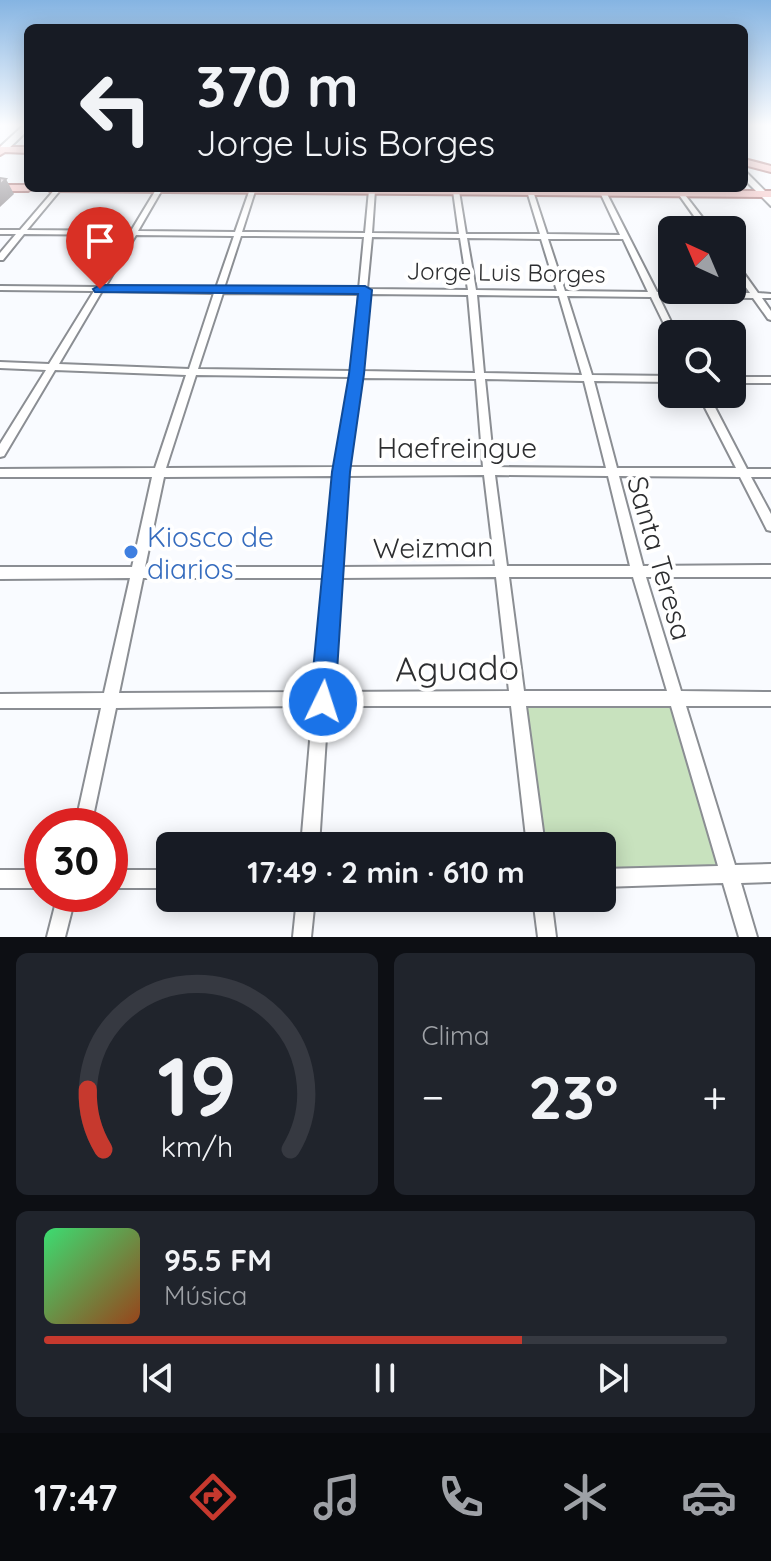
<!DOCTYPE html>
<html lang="es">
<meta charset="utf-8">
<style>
body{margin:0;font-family:Quicksand,sans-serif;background:#20242c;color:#f1f3f6;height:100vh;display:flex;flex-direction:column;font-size:30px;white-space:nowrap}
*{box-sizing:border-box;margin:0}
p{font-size:26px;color:#9ea1a6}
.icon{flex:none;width:44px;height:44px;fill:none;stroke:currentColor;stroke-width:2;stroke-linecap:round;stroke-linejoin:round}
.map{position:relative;height:937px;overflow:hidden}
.panel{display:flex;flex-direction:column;gap:16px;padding:16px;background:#0d0f14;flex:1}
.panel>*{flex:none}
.banner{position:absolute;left:24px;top:24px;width:724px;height:168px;border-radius:12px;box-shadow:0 4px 20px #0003;background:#171b24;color:#f1f3f6;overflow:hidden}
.needle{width:52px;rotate:316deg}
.fabs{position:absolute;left:658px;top:216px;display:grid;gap:16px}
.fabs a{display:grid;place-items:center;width:88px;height:88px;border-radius:12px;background:#171b24;box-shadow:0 4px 20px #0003;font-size:40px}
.speed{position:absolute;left:24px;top:808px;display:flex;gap:16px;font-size:40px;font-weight:700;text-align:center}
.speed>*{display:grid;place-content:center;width:104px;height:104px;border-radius:50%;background:#171b24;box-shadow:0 4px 20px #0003;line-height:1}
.speed .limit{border:12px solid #d22;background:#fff;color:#111}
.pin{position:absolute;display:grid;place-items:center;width:68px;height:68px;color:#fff;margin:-82px -34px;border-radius:50% 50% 50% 0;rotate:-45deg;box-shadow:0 0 8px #0007}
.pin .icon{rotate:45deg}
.me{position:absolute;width:88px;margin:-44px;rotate:4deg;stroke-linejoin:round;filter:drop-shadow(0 0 6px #0008)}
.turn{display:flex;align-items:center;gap:28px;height:168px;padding:0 40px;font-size:36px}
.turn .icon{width:104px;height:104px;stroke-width:2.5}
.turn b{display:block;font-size:56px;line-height:68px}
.big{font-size:60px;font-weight:800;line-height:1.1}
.panel .tile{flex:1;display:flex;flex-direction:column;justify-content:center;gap:12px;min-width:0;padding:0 28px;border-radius:12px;background:#20242c}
.panel .dial{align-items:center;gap:0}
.dial svg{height:208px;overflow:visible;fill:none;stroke:#363941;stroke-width:7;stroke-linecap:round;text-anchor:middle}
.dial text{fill:#f1f3f6;stroke:none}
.song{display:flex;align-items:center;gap:24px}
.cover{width:96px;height:96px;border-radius:12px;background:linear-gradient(135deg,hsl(140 70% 55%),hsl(20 70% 35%))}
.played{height:8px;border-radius:4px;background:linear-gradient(90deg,#c6392e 70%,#363941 70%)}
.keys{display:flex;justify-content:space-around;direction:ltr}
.heat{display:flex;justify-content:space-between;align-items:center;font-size:44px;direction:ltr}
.panel .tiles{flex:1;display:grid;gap:16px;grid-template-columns:1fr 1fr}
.tile:last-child{grid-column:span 2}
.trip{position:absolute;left:156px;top:832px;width:460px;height:80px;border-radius:12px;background:#171b24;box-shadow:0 4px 20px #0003;font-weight:800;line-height:80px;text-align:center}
.menu{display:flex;height:128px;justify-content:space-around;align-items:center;background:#090b0e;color:#9ea1a6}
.menu .icon{width:56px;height:56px}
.menu .active{color:#c6392e}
.menu b{font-size:36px;color:#f1f3f6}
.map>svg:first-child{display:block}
</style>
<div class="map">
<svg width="771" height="937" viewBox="0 0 771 937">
<rect width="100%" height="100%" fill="#f9fbff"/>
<polygon fill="#c8e2be" points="518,697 675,699 729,873 602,878 602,846 536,846"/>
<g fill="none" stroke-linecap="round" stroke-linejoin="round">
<defs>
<g id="minor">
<path d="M56 188H62L27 230 131 231 157 188H163L138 231 235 232 250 189 256 188 242 232 365 233 369 190 372 188 375 190 372 233 459 234 453 191 456 189 459 191 466 234H540L527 191 530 189 533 191 547 234 620 235 598 188H604L657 292 750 293 732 268V261H735L758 293 771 294V298H762L771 311V320L768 319 753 298 659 297 677 334H672V336L669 334 651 297 567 296 592 375 672 376V382L594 381 617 468H736L698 394H708L747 469H771V477H751L771 514V531L767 530 740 477 619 476 643 566 771 565V577H646L681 691 771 692V706H686L735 865 771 864V882L741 883 757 937H739L723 883 602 887V869L718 866 671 706H526L545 846H527L511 706H328L319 846H301L313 706 116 708 91 826H75L101 708H0V694L104 693 130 578 0 579V567H132L152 477H0V469L155 468 186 375 55 370 4 456 0 457V444L46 370 0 368V362L49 364 94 291 0 290V286L97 287 128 235 24 234 3 260H0V253L16 234H0V230H20ZM136 235 234 236 216 288 105 287ZM241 236 364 237 359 289 224 288ZM372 237 460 238 468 290 367 289ZM467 238 541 239 557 291 476 290ZM548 239H623L648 292 565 291ZM102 291 214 293 189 369 59 364ZM223 293 359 294 352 371 198 369ZM367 294 468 295 475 373 361 371ZM477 295 559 296 582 375 484 373ZM196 375 351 377 336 467 166 468ZM360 378 476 379 483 467H347ZM485 379 584 381 606 468 494 467ZM484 475 495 566 338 567 346 476ZM495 475 608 476 630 566H507ZM335 476 325 567H145L164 477ZM496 577 509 691 329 692 337 578ZM509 577H633L667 691H524ZM143 578H324L315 692 119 693Z"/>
<polygon points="678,191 682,191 712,230 704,230 677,192"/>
<rect x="732" y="377" width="39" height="6"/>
<rect x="0" y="870" width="42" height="18"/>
<rect x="110" y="870" width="60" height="18"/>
<polygon points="58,894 76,894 65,937 47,937"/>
<polygon points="297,898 315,898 311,937 293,937"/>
<polygon points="533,898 551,898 556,937 538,937"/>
</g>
<g id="secondary">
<polygon points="25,124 28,124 28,130 6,151 0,151 0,147"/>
<polygon points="744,170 771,197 771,206 744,179"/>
</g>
<g id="primary">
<polygon points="0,147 28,147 28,153 5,152 0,155"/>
<polygon points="744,159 771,166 771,172 744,165"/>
<polygon points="0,185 28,185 28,188 33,188 28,191 0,191"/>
<polygon points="45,188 771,191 771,197 50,191"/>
</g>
</defs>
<use href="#minor" stroke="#8b8e93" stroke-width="4"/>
<use href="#secondary" stroke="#8b8e93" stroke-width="4"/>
<use href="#primary" stroke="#ac7878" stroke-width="4"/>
<use href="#minor" fill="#fff" fill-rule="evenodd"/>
<use href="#secondary" fill="#fff" fill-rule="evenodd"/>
<use href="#primary" fill="#f6c6c5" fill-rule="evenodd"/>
</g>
<polygon fill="#949094" points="6,179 14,194 0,207 0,185"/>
<polygon fill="#d4ced3" stroke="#949094" stroke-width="2" points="0,178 6,179 0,185"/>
<linearGradient id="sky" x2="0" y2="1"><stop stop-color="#85b4e2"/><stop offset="0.49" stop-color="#fcfdff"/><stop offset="1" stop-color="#fcfdff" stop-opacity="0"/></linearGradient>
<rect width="771" height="255" fill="url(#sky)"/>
<polygon fill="#1a73e8" stroke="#114b97" stroke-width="2" points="100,285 365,286 372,290 364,374 350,472 335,702 331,710 323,714 314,710 310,702 332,472 349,374 358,294 95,292 93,289"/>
<circle fill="#3f7fe0" stroke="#fff" stroke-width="3" cx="131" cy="552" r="8"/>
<g text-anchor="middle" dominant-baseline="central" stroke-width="8" stroke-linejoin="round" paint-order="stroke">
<g font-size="24" fill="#2d2e30" stroke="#fff">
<text transform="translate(506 272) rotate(1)">Jorge Luis Borges</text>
</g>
<g font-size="28" fill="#2d2e30" stroke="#fff">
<text x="457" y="447">Haefreingue</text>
<text transform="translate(433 547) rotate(-1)">Weizman</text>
<text transform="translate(660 558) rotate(74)">Santa Teresa</text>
</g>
<g font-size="28" fill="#366cbe" stroke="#fff" text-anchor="start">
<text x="147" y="536">Kiosco de<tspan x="147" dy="32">diarios</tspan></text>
</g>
<g font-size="34" fill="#2d2e30" stroke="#fff">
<text transform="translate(457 668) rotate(-1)">Aguado</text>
</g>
</g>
</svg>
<div class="fabs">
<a><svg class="needle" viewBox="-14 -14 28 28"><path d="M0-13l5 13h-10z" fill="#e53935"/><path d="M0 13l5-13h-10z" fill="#9ea1a6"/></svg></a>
<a><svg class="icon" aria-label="search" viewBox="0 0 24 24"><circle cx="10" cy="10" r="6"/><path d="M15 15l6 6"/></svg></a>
</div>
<div class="speed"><div class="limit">30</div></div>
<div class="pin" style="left:100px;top:289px;background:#d93025"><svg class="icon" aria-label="arrive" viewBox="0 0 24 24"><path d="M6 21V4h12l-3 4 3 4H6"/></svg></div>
<svg class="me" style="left:323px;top:702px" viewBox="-20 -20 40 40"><circle r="17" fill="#1a73e8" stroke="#fff" stroke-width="3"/><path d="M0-11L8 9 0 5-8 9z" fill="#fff"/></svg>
<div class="trip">17:49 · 2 min · 610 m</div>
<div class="banner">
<div class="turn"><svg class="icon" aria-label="left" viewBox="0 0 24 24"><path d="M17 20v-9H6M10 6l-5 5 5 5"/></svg><div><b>370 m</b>Jorge Luis Borges</div></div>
</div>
</div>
<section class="panel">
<div class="tiles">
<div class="tile dial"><svg viewBox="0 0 100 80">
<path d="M14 69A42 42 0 1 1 86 69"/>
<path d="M14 69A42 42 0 0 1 8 46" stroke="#c6392e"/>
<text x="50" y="56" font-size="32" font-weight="700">19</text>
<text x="50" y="72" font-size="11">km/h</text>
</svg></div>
<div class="tile"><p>Clima</p>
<div class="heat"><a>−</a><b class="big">23°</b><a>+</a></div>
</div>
<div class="tile">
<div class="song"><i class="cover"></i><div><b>95.5 FM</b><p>Música</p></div></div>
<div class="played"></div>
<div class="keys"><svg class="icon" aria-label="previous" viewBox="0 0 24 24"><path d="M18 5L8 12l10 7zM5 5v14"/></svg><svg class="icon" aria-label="pause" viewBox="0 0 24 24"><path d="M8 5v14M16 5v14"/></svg><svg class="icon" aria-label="next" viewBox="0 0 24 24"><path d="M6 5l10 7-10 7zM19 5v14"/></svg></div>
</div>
</div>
</section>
<nav class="menu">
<b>17:47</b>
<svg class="icon active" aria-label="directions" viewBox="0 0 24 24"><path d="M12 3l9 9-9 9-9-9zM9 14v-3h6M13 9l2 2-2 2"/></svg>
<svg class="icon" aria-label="music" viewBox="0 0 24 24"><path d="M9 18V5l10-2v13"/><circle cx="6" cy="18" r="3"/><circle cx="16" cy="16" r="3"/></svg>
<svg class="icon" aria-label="phone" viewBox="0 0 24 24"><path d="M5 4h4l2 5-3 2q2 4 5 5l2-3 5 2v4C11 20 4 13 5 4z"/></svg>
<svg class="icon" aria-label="climate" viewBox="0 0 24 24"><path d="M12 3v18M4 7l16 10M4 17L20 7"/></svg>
<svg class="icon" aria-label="car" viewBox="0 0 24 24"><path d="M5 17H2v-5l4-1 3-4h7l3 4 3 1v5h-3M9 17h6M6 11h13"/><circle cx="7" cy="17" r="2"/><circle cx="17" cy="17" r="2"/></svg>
</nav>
